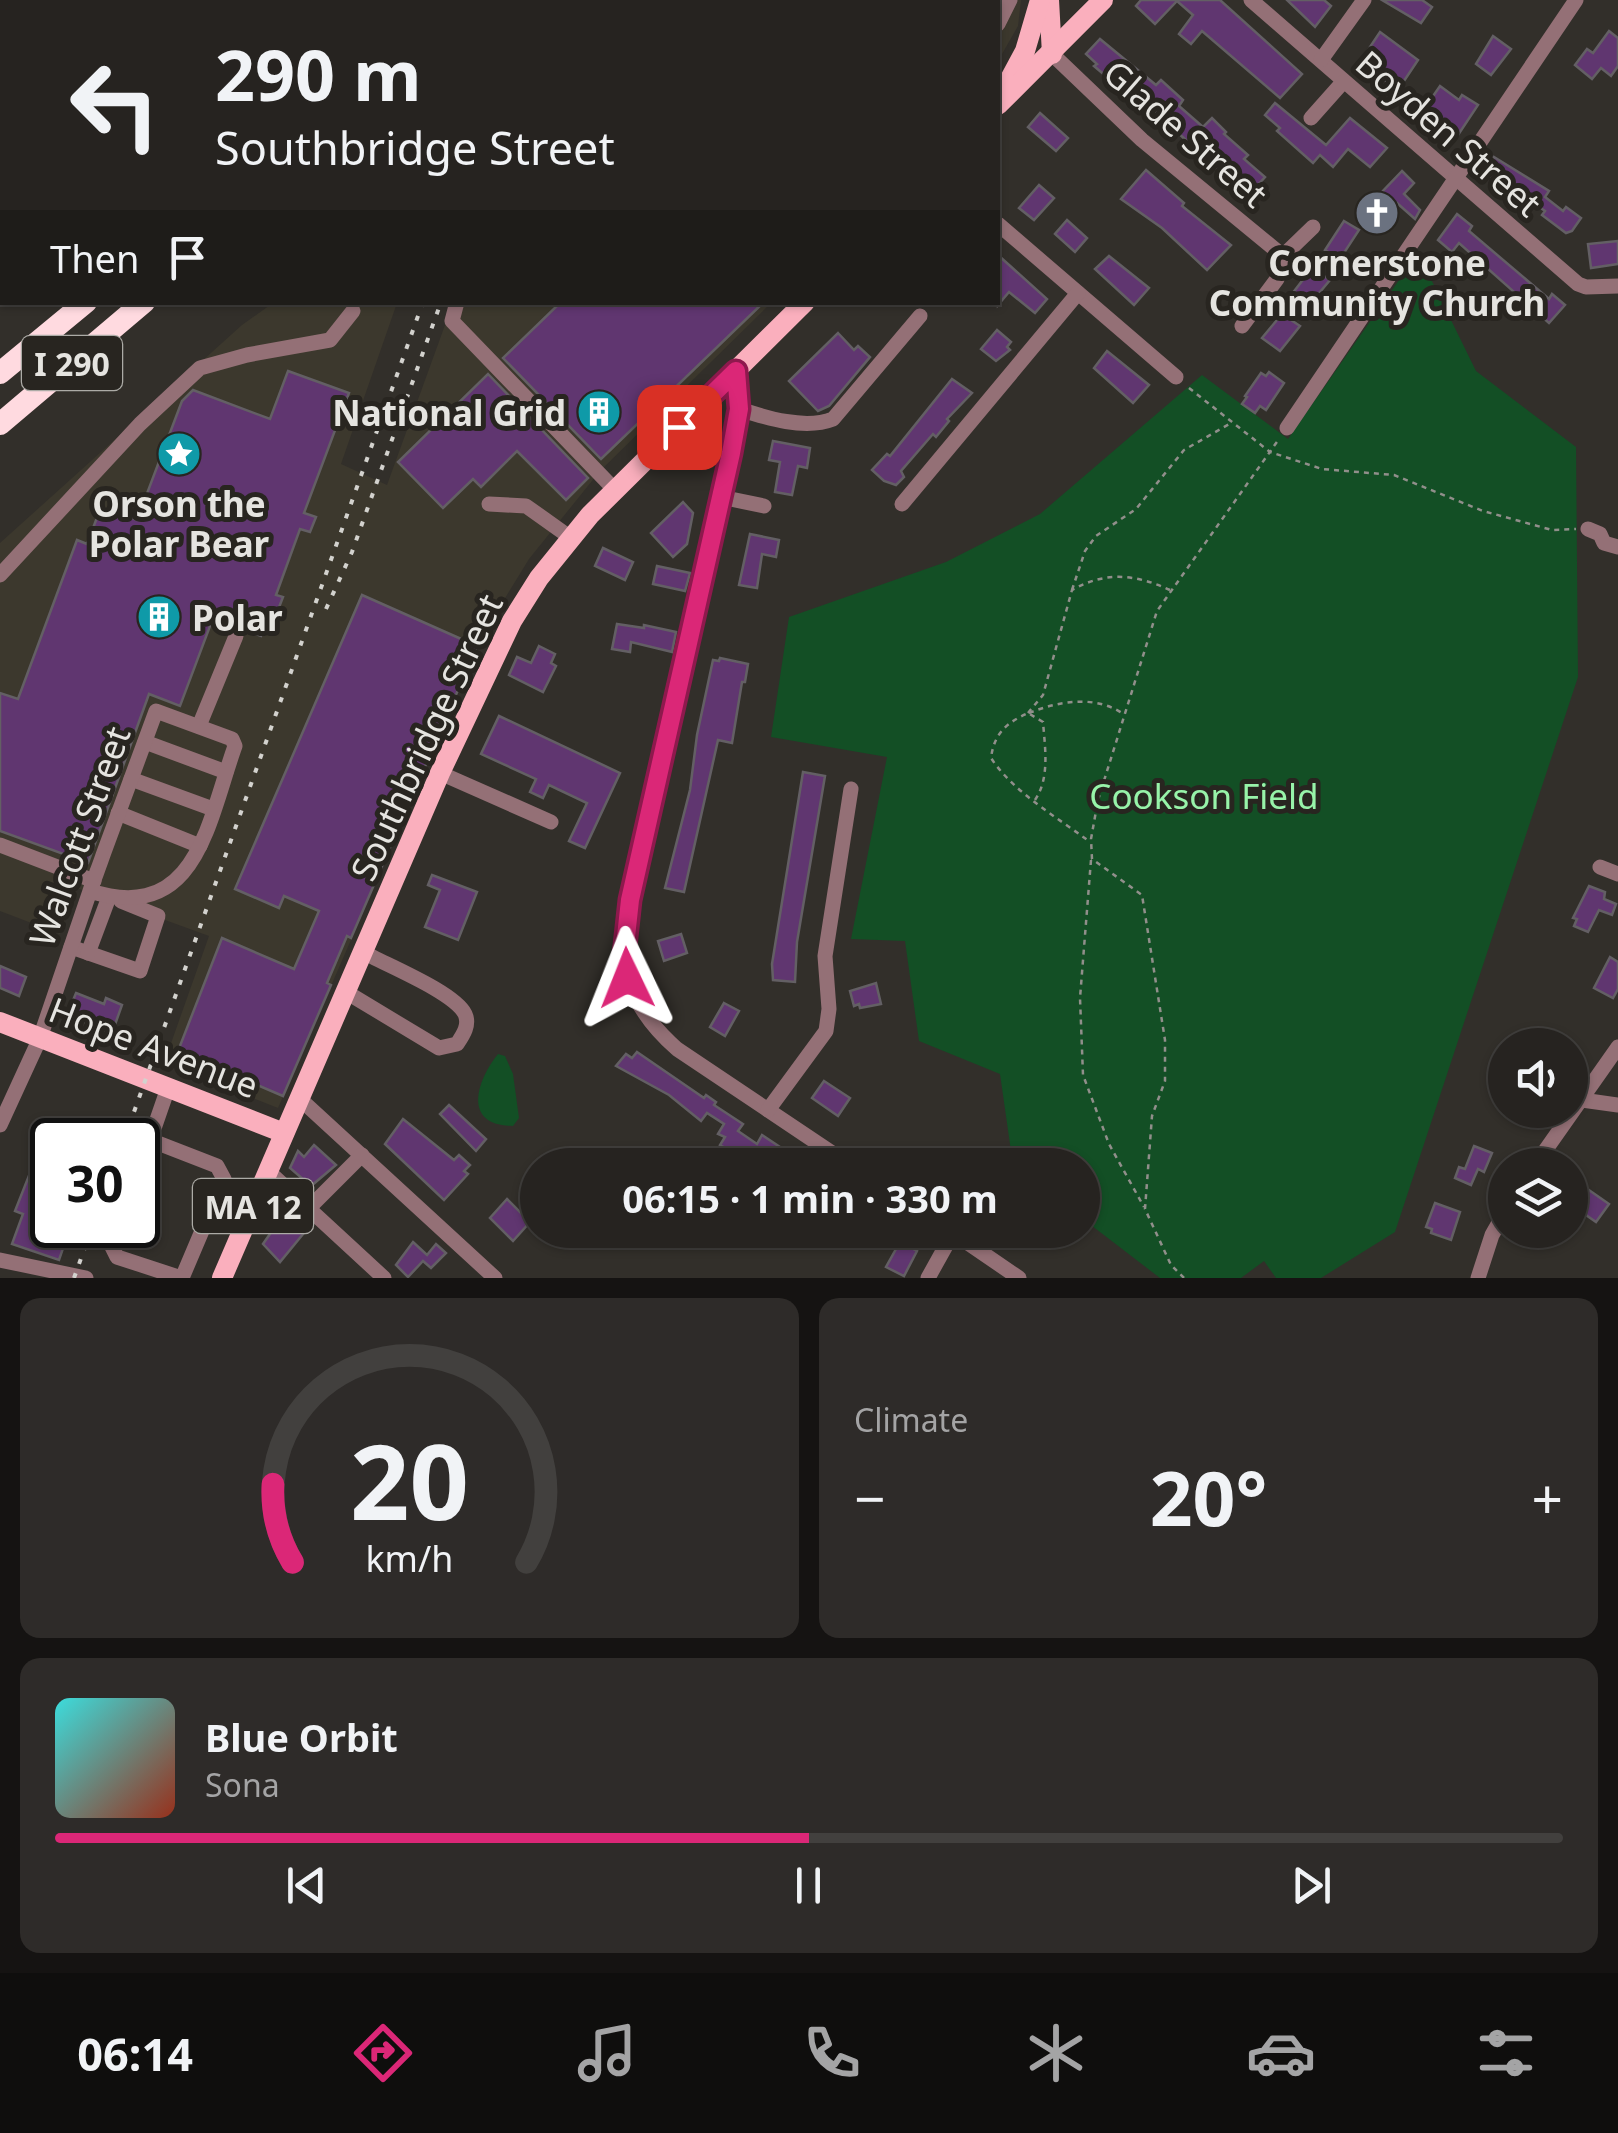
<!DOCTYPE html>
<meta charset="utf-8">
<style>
body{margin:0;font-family:"Noto Sans",sans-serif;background:#2e2b29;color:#f1f3f6;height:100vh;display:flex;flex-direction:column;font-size:38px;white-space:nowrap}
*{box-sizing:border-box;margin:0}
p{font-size:32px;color:#a4a4a5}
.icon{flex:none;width:55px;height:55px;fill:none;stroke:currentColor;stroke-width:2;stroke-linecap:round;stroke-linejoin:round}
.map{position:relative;height:1278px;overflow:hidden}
.details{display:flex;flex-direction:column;gap:20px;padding:20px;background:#151312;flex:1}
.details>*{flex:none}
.hud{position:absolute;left:0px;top:0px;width:1000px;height:305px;box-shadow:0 2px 8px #0004,0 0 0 2px #42403e;background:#262320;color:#f1f3f6;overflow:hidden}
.fabs{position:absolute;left:1488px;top:1028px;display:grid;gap:20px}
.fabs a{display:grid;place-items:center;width:100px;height:100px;border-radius:50%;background:#262320;box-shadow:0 2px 8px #0004,0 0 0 2px #42403e;font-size:50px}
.speed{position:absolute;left:30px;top:1118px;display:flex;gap:20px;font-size:50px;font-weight:700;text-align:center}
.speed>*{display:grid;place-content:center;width:130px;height:130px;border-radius:50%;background:#262320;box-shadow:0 2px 8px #0004,0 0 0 2px #42403e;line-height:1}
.speed .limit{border:5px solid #111;border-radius:15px;background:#fff;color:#111}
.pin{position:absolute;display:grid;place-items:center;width:85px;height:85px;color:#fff;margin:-42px;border-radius:20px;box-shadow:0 5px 15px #0006}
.me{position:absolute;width:110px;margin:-55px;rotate:358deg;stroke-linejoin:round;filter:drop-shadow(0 0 8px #0008)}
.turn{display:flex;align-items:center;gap:35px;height:210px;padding:0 50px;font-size:45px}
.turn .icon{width:130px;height:130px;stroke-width:2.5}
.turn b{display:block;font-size:70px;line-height:85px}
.then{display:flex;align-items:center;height:95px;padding:0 50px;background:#0003;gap:20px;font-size:38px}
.big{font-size:75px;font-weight:700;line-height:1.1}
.details .widget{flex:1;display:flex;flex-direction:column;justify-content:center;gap:15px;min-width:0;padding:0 35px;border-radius:20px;background:#2e2b29}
.details .dial{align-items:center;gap:0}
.dial svg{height:260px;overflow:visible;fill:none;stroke:#42403e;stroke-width:7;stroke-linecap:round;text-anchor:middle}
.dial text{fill:#f1f3f6;stroke:none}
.song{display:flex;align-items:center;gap:30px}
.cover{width:120px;height:120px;border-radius:15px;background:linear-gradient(135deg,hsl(180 70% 55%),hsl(10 70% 35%))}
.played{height:10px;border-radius:5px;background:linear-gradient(90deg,#db2777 50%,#42403e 50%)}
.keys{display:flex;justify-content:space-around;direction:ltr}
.heat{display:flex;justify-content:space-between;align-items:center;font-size:55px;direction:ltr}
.details .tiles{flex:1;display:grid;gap:20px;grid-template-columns:1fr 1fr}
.widget:last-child{grid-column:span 2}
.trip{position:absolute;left:520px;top:1148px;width:580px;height:100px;border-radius:50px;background:#262320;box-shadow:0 2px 8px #0004,0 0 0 2px #42403e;font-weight:700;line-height:100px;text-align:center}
.tabs{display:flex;height:160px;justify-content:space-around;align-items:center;background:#0f0e0d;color:#a4a4a5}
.tabs .icon{width:70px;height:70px}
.tabs .current{color:#db2777}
.tabs b{font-size:45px;color:#f1f3f6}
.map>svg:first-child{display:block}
</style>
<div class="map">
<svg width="1618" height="1278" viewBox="0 0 1618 1278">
<rect width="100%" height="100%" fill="#322f2a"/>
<g fill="#3c382d">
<polygon points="720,0 1021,0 1018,26 998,61 998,2 716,2"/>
<polygon points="273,303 397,303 341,464 387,485 453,303 771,303 600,471 529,559 486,629 278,1108 164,1063 209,936 77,888 60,934 0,911 0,543 242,325"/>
</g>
<g fill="#134f25">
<polygon points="0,0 365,0 2,2 0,262"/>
<polygon points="1413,260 1428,273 1476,371 1576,447 1578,677 1395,1232 1321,1278 1276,1278 1264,1261 1241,1278 1160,1278 1083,1219 1082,1165 1013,1165 1000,1074 919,1041 905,941 851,939 887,757 771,737 789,617 946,562 1040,514 1202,375 1288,439"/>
<path d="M498 1054 505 1056 513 1074 519 1118 513 1126C462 1126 476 1081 498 1054Z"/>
</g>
<g fill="#603670" stroke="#635f64" stroke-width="2.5">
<polygon points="1141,0 1220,0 1302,74 1280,98 1202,31 1191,44 1179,34 1193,15 1177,1 1155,24 1136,6"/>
<polygon points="1287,0 1324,0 1331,6 1315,27"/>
<polygon points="1382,0 1422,0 1432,7 1421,23"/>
<polygon points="1609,31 1618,38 1618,66 1611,76 1601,68 1592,79 1575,65 1587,49 1593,53"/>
<polygon points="1380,32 1418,60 1398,90 1360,62"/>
<polygon points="1493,36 1511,49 1491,75 1476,64"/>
<polygon points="1100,39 1156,85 1161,80 1183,100 1179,106 1203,127 1212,118 1226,132 1224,134 1248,155 1244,159 1265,177 1247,197 1133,91 1136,87 1120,72 1114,78 1111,76 1108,78 1094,66 1097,64 1086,54"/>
<polygon points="1440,86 1459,100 1462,95 1478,105 1456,138 1420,115"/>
<polygon points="1275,103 1326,145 1350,118 1387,148 1370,167 1348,149 1333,167 1320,155 1313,163 1277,131 1280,128 1265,115"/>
<polygon points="1040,113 1068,138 1056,151 1028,127"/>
<polygon points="1494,157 1549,191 1545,197 1563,211 1566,207 1581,218 1572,231 1566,233 1542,215 1545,211 1507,184 1505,186 1484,173"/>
<polygon points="1146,170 1184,203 1182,206 1231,245 1207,270 1162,228 1121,199"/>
<polygon points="1402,171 1414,183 1404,194 1420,210 1415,219 1397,203 1393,207 1380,194"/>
<polygon points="1039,185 1054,198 1034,220 1019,208"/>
<polygon points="1457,214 1472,226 1469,231 1549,299 1552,294 1565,305 1549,323 1459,243 1452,252 1438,240"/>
<polygon points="1067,220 1087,238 1075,252 1055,234"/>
<polygon points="1344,221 1359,230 1340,259 1325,250"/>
<polygon points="1618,241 1618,264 1591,268 1588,244"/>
<polygon points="998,255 1047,299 1035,313 1009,292 998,305"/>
<polygon points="1109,256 1149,288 1134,305 1095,269"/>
<polygon points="1312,268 1330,280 1309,305 1292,294"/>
<polygon points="561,302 764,302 601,459 503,358"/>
<polygon points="1282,314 1300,326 1280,351 1262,338"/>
<polygon points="997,330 1011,342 1007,347 1010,350 996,361 981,349"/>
<polygon points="838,333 854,350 858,346 870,357 829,406 818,411 789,381"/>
<polygon points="1107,351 1149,385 1133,403 1094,368"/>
<polygon points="288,371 349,393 304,513 316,517 310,532 300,529 276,595 283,597 276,615 270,613 261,636 213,618 180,706 149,694 88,863 0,831 0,693 18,699 77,540 87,544 101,507 137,520 182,401 193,390 270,419"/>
<polygon points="1269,372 1284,383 1266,410 1260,406 1255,413 1242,404 1247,397 1245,396 1261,373 1266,376"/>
<polygon points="488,374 588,478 566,500 517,451 481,487 473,479 443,508 398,462"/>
<polygon points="952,379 972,393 947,419 949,421 936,437 933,434 901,471 904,477 896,485 884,481 872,470 887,454 890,456"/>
<polygon points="773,441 810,448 807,468 798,466 792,495 775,492 780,462 769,460"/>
<polygon points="683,502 693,513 687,544 673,557 651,533"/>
<polygon points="750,534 779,540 776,557 762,554 757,588 739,585"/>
<polygon points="603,548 633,562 625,580 595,566"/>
<polygon points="657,566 690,573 685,591 653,584"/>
<polygon points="362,595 477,646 351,938 347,936 327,983 331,985 283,1096 178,1051 222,938 294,969 319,911 284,896 279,908 235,889"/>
<polygon points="617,624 644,628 644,625 676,632 672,652 631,642 630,652 612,649"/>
<polygon points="539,646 555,654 551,663 556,666 543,692 509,675 517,657 531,663"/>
<polygon points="720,658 748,664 745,682 742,682 732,743 718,740 684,892 665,888 690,790 697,735 713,660 719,661"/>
<polygon points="499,716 620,773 585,848 569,841 587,803 549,785 543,798 530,792 536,779 481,754"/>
<polygon points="803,772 825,776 797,942 795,982 773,980 772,964"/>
<polygon points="432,875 477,892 458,940 425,927 440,890 428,885"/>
<polygon points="1589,886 1605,892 1604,899 1616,904 1612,915 1599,910 1588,932 1574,926 1577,919 1573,918"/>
<polygon points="681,934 687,953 664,961 658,941"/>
<polygon points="1610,957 1618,962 1618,989 1613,998 1594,988"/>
<polygon points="0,966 26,977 19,996 0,988"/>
<polygon points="876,983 881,1004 860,1008 859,1004 854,1006 850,991"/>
<polygon points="76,993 104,1004 106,998 122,1005 112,1033 67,1015"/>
<polygon points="724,1003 739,1011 725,1036 710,1027"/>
<polygon points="637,1052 704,1098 706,1095 716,1102 714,1105 743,1124 738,1131 757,1144 762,1135 807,1165 754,1165 720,1145 725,1137 718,1134 724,1124 707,1113 701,1121 669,1095 616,1066 626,1054 632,1058"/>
<polygon points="824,1081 850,1098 838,1116 812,1098"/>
<polygon points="449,1105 486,1139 476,1151 440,1114"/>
<polygon points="403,1119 454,1160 459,1155 470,1165 464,1171 468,1174 444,1200 385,1144"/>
<polygon points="45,1135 54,1138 47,1160 52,1162 52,1225 71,1225 59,1260 12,1244 23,1214 15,1211"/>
<polygon points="314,1145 336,1165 311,1186 290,1168 298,1151 304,1157"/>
<polygon points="1474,1146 1492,1153 1484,1172 1478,1169 1471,1185 1455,1178 1459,1167 1465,1169"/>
<polygon points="1586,1188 1609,1204 1596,1222 1573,1206 1576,1202 1572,1199 1578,1190 1582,1193"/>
<polygon points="507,1199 530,1222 513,1241 490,1218"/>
<polygon points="1435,1203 1460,1212 1451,1240 1431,1233 1432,1229 1426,1227"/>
<polygon points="286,1211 308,1228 280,1262 263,1244"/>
<polygon points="413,1242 427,1255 436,1244 446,1253 431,1268 423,1261 408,1277 396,1265"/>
<polygon points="900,1242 917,1251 904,1276 886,1267"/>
</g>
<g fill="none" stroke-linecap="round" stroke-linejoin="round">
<g stroke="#918f8b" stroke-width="2.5" stroke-dasharray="5 5" stroke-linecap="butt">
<polyline points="1189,388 1270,452 1322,469 1394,475 1483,511 1552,530 1576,529"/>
<polyline points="1072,590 1085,551 1096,536 1136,509 1184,450 1231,423"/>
<path d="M1028 713 1043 695 1072 590C1106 571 1135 574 1170 590"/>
<path d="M1029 713C1059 701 1094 695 1122 713"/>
<path d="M1035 800C1050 778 1045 748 1043 722L1028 713C1006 723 994 734 991 758 1014 793 1057 817 1090 842"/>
<polyline points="1091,860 1080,998 1083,1075 1109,1144 1144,1207"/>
<polyline points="1184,1278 1171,1265 1145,1209 1152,1116 1165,1081 1165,1040 1142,895 1092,859 1091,839 1098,800 1157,611 1279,439"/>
</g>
<g stroke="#947076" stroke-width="15">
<polyline points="867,0 869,2"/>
<polyline points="1251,0 1578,284 1586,287 1618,286"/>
<polyline points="100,2 100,0"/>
<polyline points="766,2 770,0"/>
<polyline points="998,24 1010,0"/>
<polyline points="1052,54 1142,140 1283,256"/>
<polyline points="1321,60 1364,0"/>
<polyline points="1311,118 1343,82"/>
<polyline points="0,173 2,174"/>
<polyline points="0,207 2,205"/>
<polyline points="998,224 1176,377"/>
<polyline points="457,302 452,321 615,490"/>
<polyline points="1242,326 1277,279 1283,256 1313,227"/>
<path d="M736 371 739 409 731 453 630 900C620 967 625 1003 677 1049L850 1165"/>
<path d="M739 409C767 418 805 430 833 419L920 316"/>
<polyline points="1287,428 1576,0"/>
<polyline points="721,497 764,506"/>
<polyline points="489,504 526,506 571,538"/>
<polyline points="902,504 1078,293"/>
<polyline points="1588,529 1600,534 1604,543 1618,547"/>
<polyline points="0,575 140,424 200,368 247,355 330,340 353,311"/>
<polyline points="199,726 236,636"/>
<polyline points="145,742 226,772"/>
<polyline points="440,773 551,822"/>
<polyline points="131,779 213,809"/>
<polyline points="118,813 200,846"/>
<polyline points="0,845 94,881"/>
<polyline points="1600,867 1618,874"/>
<polyline points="71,947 140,971 158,916 121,901"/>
<polyline points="88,953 109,897"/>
<path d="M346 992 439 1048 457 1044C463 1035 470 1025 465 1014 454 992 386 965 363 952"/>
<polyline points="168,1088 150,1140 217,1166 224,1179 182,1278"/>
<polyline points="299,1098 495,1278"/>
<polyline points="1582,1100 1618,1105"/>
<polyline points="768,1110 826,1031 829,1009 825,956 851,789"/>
<path d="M0 1125 40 1038 90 891C94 879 99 867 103 855L156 711 232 739 235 746C208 821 197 925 90 891"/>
<polyline points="1535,1165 1618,1047"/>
<polyline points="268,1171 384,1278"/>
<polyline points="138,1172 150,1140"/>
<polyline points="308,1209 362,1155"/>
<polyline points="117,1225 110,1243 117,1257 181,1278"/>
<polyline points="949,1230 1019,1278"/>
<polyline points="0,1260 86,1278"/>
<polyline points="928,1278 953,1233"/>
<polyline points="1478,1278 1492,1235 1505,1212"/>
</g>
<g stroke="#faafbd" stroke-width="20">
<polyline points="1049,0 1052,54"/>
<polyline points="1004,90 1025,51 1040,0"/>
<polyline points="998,105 1103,0"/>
<polyline points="0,1022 284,1133"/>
<polyline points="222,1278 440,773 512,621 539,578 590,515 805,302"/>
</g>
<g stroke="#ffdae0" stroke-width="22">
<polyline points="509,2 513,0"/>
<polyline points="572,2 576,0"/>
<polyline points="0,373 86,302"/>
<polyline points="0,424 144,302"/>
</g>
<g stroke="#d3d2ce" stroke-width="4" stroke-dasharray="5 10" stroke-linecap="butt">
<polyline points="530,2 531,0"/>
<polyline points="548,2 549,0"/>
<polyline points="326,609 352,552 441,302"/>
<polyline points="124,1140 423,302"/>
<polyline points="74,1278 93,1225"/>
</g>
</g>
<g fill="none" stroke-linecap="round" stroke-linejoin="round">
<defs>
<polyline id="route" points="627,978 624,955 630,900 731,453 739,409 736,371 679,427"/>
</defs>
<use href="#route" stroke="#8e194d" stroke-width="25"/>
<use href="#route" stroke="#db2777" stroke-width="18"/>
</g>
<defs>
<symbol id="church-disc" viewBox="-11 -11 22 22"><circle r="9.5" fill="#6b7280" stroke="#282520"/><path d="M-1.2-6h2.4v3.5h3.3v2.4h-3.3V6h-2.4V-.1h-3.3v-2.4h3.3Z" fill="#fff"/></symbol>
<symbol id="building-disc" viewBox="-11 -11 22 22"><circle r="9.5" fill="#0f9aa8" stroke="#282520"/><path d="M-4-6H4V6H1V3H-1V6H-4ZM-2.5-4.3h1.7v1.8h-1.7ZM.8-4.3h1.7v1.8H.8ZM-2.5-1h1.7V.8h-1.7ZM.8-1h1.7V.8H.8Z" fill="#fff"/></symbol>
<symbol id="sight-disc" viewBox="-11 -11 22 22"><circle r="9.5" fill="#0f9aa8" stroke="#282520"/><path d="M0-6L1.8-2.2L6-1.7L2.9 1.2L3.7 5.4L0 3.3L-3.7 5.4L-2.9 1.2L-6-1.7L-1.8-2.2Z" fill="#fff"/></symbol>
</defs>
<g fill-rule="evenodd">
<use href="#church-disc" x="1352" y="188" width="50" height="50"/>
<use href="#building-disc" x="574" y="387" width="50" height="50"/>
<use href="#sight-disc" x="154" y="429" width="50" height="50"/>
<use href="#building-disc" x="134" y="592" width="50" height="50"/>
</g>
<g text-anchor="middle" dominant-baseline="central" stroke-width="10" stroke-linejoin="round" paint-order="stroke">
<g fill="#282520" stroke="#acaba6" stroke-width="2.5">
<rect x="22" y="336" width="100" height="54" rx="8"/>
<rect x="193" y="1179" width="120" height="54" rx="8"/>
</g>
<g font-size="32" font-weight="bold" fill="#e5e4e0">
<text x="72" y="363">I 290</text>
<text x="253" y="1206">MA 12</text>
</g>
<g font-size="35" fill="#e5e4e0" stroke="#282520">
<text transform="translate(1186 133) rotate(41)">Glade Street</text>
<text transform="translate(1449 133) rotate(41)">Boyden Street</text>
<text transform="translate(426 737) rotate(-65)">Southbridge Street</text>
<text transform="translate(79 836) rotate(-70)">Walcott Street</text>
<text transform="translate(154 1047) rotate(21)">Hope Avenue</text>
</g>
<g font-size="35" font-weight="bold" fill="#e5e4e0" stroke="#282520">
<text x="1377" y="262">Cornerstone<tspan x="1377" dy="40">Community Church</tspan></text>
<text x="566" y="412" text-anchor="end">National Grid</text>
<text x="179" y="503">Orson the<tspan x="179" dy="40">Polar Bear</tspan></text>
<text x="192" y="617" text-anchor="start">Polar</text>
</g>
<g font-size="35" fill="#97f3a9" stroke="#282520">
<text x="1204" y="795">Cookson Field</text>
</g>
</g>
</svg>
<div class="fabs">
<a><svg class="icon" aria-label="sound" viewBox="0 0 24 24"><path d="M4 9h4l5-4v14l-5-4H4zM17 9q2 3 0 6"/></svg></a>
<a><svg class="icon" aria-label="layers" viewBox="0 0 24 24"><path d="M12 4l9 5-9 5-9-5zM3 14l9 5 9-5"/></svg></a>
</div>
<div class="speed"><div class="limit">30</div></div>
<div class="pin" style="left:679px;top:427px;background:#d93025"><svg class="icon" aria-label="arrive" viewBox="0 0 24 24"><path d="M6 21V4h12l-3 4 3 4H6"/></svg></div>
<svg class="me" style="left:627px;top:978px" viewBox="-20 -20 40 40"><path d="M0-17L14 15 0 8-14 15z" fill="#db2777" stroke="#fff" stroke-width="4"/></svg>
<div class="trip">06:15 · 1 min · 330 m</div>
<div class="hud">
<div class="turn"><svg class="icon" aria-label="left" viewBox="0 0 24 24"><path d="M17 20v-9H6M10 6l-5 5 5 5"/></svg><div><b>290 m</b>Southbridge Street</div></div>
<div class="then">Then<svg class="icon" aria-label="arrive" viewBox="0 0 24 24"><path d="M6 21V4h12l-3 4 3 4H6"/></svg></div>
</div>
</div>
<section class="details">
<div class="tiles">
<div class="widget dial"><svg viewBox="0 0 100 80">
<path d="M14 69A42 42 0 1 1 86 69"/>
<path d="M14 69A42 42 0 0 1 8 45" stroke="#db2777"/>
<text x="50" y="56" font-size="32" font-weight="700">20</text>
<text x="50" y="72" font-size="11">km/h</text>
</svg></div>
<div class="widget"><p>Climate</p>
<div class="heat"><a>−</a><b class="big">20°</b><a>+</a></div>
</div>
<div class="widget">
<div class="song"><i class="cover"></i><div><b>Blue Orbit</b><p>Sona</p></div></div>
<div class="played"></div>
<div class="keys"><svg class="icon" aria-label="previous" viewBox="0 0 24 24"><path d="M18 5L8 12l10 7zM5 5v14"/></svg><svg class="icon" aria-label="pause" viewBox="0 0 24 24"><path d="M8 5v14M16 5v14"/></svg><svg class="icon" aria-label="next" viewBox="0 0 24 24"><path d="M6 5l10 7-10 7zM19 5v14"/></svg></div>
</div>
</div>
</section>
<nav class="tabs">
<b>06:14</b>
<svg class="icon current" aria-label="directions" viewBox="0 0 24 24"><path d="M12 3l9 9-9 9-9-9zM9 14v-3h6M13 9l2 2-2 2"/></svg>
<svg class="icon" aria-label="music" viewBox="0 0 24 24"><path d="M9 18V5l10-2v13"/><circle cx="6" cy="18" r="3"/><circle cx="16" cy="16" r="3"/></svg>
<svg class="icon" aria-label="phone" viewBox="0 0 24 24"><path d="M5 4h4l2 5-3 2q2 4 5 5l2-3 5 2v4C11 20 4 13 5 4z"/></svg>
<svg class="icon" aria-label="climate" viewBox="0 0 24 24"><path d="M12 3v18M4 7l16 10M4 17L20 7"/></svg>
<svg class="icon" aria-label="car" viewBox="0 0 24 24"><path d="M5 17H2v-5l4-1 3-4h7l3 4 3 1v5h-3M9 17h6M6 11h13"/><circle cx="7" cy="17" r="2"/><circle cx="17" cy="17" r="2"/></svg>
<svg class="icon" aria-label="filters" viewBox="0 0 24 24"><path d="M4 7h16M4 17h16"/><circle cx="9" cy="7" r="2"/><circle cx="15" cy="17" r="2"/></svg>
</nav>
